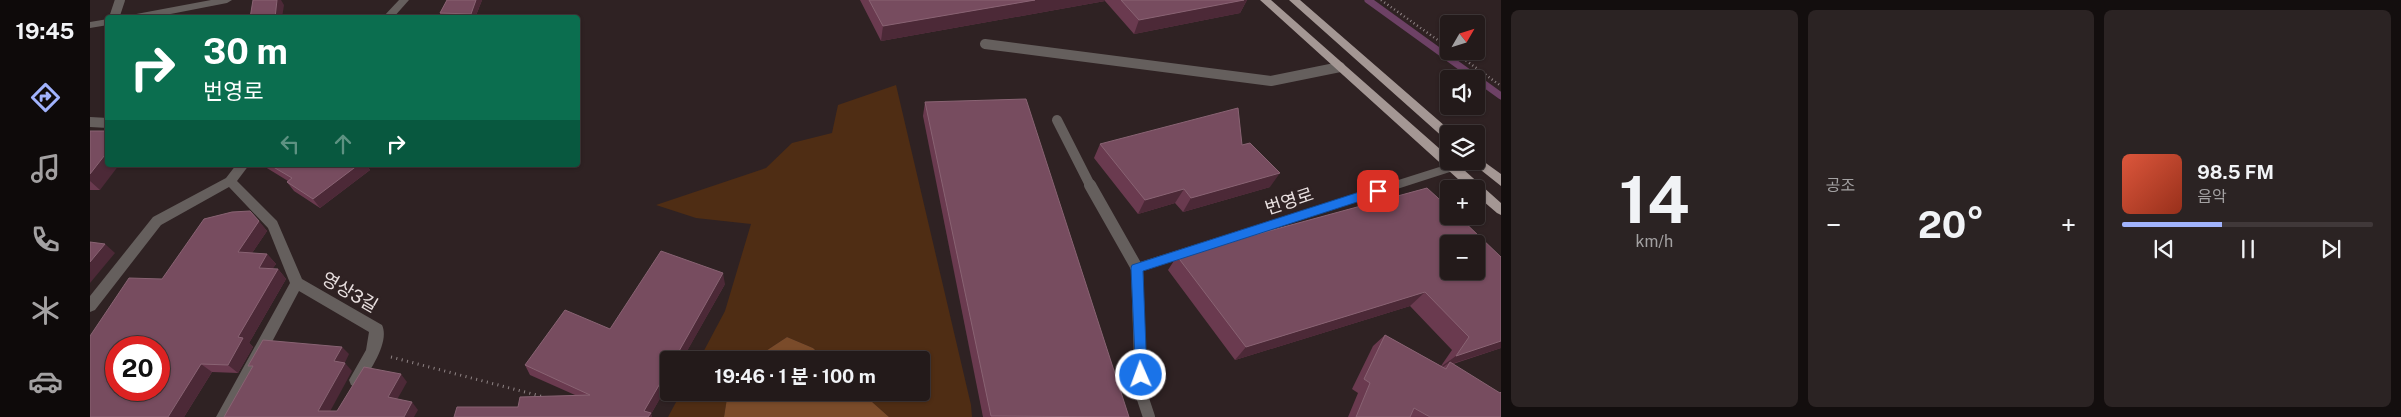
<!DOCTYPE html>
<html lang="ko">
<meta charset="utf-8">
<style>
body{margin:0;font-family:"Public Sans","Noto Sans KR",sans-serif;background:#2b2323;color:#f1f3f6;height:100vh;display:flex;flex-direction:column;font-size:19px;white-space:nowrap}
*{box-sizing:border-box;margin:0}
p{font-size:16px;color:#a3a1a2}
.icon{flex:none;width:28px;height:28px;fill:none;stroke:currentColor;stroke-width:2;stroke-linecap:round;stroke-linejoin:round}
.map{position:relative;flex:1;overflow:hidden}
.side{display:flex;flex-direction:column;gap:10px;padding:10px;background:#130e0e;width:900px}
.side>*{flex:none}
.banner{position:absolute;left:15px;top:15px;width:475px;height:152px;border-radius:5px;box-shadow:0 1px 4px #0004,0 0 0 1px #403839;background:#0b6e4f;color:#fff;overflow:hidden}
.needle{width:32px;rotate:51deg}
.buttons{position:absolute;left:1350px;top:15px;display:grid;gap:10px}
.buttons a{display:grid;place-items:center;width:45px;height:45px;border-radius:5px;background:#231a1a;box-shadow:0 1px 4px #0004,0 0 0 1px #403839;font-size:25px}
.speed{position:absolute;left:15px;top:336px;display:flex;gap:10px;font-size:25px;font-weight:700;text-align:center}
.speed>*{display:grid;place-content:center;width:65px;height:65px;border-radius:50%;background:#231a1a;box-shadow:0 1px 4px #0004,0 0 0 1px #403839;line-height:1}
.speed .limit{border:8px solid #d22;background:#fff;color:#111}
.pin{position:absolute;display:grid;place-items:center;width:42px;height:42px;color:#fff;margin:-21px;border-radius:10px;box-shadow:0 2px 8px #0006}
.me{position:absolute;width:55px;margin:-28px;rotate:358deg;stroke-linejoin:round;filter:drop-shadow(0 0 4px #0008)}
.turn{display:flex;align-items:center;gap:18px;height:105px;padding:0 15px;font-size:22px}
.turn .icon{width:65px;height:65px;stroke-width:2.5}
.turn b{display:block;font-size:35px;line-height:42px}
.lanes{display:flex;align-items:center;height:48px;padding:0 15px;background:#0003;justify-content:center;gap:25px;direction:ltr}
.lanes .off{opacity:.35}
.big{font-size:38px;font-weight:700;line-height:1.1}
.side .card{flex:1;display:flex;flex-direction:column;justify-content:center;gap:8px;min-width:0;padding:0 18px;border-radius:8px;background:#2b2323}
.side .dial{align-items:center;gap:0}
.dial b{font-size:65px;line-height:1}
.song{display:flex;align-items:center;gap:15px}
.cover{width:60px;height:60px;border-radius:8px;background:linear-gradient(135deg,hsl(10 70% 55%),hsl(10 70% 35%))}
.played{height:5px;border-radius:2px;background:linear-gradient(90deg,#a1b3fd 40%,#403839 40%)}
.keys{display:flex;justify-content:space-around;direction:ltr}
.heat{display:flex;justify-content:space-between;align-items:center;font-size:28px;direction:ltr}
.side .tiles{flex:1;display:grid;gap:10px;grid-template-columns:repeat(3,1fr)}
.trip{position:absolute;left:570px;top:351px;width:270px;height:50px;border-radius:5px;background:#231a1a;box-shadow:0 1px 4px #0004,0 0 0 1px #403839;font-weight:700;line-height:50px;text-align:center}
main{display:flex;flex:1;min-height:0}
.tabs{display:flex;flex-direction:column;width:90px;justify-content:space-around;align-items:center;background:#0e0a0a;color:#a3a1a2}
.tabs .icon{width:35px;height:35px}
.tabs .current{color:#a1b3fd}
.tabs b{font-size:22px;color:#f1f3f6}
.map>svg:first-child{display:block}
</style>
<main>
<nav class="tabs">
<b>19:45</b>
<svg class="icon current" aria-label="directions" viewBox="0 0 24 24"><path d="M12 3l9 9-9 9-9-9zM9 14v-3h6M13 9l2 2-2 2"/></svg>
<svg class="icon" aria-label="music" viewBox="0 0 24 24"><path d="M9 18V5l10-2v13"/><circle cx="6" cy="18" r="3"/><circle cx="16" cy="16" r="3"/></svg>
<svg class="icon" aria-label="phone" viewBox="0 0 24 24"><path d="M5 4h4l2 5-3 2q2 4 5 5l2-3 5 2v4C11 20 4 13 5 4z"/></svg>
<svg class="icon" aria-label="climate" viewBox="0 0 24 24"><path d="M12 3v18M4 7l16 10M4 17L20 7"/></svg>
<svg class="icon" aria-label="car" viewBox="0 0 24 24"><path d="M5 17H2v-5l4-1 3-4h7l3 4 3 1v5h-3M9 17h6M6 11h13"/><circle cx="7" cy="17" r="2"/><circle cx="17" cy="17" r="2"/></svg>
</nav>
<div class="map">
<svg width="1411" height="417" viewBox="0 0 1411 417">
<rect width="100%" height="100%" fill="#2f2223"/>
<g fill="#4f2d14">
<polygon points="806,85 881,405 882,417 799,417 772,393 831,392 831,360 736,360 723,348 697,337 662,360 609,360 635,311 661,224 606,218 566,205 676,168 702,143 742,133 748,105"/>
<polygon points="591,393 638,393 634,417 578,417"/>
</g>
<g fill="#7a4b2a">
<polygon points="697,337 723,348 736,360 662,360"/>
<polygon points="638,392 772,393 799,417 634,417"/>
</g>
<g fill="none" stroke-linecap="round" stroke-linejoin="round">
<polyline stroke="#6d4165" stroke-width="7" points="1278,0 1411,96"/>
<g stroke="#908586" stroke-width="2.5" stroke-dasharray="1 3" stroke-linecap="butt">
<polyline points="1291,0 1359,48"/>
<polyline points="1363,51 1411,86"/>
</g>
<polyline stroke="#908586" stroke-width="3" stroke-dasharray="1 4.5" stroke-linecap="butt" points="301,357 454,397"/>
<g stroke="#655f5d" stroke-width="10">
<polyline points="24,18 30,0"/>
<polyline points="895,44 1181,81 1250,67"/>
<polyline points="967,120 1001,187"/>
<polyline points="0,122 18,123"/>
</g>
<polyline stroke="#655f5d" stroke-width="12" points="1000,185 1047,268 1051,393 1059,417"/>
<g fill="#655f5d" fill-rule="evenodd">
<polygon points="309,0 319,0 303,18 292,18"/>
<polygon points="1362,163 1366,164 1368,167 1366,170 1047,273 1042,272 1040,268 1042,264 1047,263"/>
<path d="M146 165H159L147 181 187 221 212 279 292 325C300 342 280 370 271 385L266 387 261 385 259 380 276 350 279 332 209 291 142 417H126L200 283 178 228 139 187 71 225 5 310 0 312V296L63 217 136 178Z"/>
</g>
<g fill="#655f5d" fill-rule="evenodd">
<polygon points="121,0 142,0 137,3 60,18 36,18 41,15"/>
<polygon points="18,19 18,25 0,28 0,22"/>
</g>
<g fill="#a49794" fill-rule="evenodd">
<polygon points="1170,0 1181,0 1359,157 1359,161 1364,161 1411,203 1411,215 1407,213 1386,195 1386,189 1379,189"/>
<polygon points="1199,0 1210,0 1363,133 1359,134 1359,140 1355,139"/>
<polygon points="1386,156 1411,174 1411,186 1382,163 1381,161 1386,161"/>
</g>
</g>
<g fill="#6a3a4f">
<polygon points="357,0 392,0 385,18 352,18 350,13"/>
<polygon points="770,0 1157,0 1150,13 1044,34 1015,1 791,41"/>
<polygon points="835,102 1039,417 893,417 833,116"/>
<polygon points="0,131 10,190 0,190"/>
<polygon points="1010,144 1152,145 1180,187 1093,212 1085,203 1048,214 1004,158"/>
<polygon points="172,165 278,165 277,166 280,170 230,208 204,191 197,182 198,181"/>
<polygon points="1337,188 1411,348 1363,364 1411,417 1258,417 1268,393 1262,389 1283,346 1295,335 1351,366 1362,350 1320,306 1145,360 1078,270 1087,256"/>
<polygon points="160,211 177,231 162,253 177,254 186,264 182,269 188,269 196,279 159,343 163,347 148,373 122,372 94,417 72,279"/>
<polygon points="635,284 561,414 562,417 364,417 428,407 485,395 440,375 435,365"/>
</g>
<g fill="#4c2937">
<polygon points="187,0 191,0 194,5 192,18 185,18"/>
<polygon points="386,0 392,0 385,18 382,18 381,14"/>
<polygon points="945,0 1015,0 1015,1 791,41 793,26"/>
<polygon points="1154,0 1157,0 1150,13 1044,34 1049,20"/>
<polygon points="18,151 18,165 29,165 10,190 0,181 0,174"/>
<polygon points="268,165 278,165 277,166 280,170 230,208 223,199"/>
<polygon points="1190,173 1180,187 1093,212 1101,198"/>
<polygon points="1094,189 1085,203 1048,214 1055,200"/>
<polygon points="169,221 177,231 156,262 148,252"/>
<polygon points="15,244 25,253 0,283 0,262"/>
<polygon points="177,254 186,264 177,277 169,268"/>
<polygon points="188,269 196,279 159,343 163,347 148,373 138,365 148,337"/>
<polygon points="633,273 635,284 592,360 584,360"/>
<polygon points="1335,292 1320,306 1145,360 1156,347"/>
<polygon points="1411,341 1411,348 1358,365 1360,362 1353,367 1349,368 1366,356"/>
<polygon points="252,347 259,354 252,369 244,361"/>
<polygon points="255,363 262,371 237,417 228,411"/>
<polygon points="111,364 122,372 94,417 78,417"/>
<polygon points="579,368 579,383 561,414 562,417 556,417 554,411"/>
<polygon points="311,374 317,382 304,405 298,397"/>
<polygon points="322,402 328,410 324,417 314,417"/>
</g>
<g fill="#774c5f" stroke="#896373" fill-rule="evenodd">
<polygon points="163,0 187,0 185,18 160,18"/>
<polygon points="357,0 386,0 381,14 350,13"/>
<polygon points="779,0 945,0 793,26"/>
<polygon points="1031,0 1154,0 1049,20"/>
<polygon points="936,99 1039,417 901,416 835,102"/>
<polygon points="1148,108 1152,145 1160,143 1190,173 1101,198 1094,189 1055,200 1010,144"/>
<polygon points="0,131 18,131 18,151 0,174"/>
<polygon points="180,165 268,165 223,199 197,182 202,178"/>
<path d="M1337 188 1359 208V216H1368L1411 257V341L1366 356 1379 337 1335 292 1156 347 1087 256ZM1359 244H1386V271H1359Z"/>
<path d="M160 211 169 221 148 252 177 254 169 268 188 269 148 337 153 338 138 365 111 364 78 417H0V336L39 278 72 279 114 219 142 212ZM26 348H69V390H26Z"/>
<polygon points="0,242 15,244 0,262"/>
<polygon points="571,251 633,273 584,360 579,360 579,368 554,411 561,413 558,417 364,417 367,407 428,407 430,397 500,395 435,365 475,310 520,329"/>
<polygon points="1295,335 1356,369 1360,362 1410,393 1411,392 1411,417 1340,417 1324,408 1320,417 1266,417 1280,383 1274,379"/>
<polygon points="173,340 252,347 244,361 255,363 228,411 247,411 274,367 311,374 298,397 322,402 314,417 134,417 163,366 158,366"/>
</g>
<polygon fill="#1a73e8" stroke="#114b97" points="1288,186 1292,188 1292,194 1053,271 1057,375 1055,380 1051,381 1046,380 1041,268 1042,265"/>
<g text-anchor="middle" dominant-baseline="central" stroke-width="5" stroke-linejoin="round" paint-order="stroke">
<g font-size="18" fill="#eae1e1" stroke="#2f2223">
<text transform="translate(1199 201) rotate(-18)">번영로</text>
<text transform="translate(260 292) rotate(30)">영상3길</text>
</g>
</g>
</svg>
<div class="buttons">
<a><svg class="needle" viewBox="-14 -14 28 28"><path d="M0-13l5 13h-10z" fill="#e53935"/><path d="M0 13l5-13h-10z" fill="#a3a1a2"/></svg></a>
<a><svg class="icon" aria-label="sound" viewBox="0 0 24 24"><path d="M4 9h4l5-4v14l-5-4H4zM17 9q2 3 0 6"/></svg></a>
<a><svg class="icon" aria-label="layers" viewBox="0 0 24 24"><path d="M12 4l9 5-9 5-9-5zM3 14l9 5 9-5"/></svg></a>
<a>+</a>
<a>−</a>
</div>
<div class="speed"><div class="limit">20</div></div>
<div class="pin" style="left:1288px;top:191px;background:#d93025"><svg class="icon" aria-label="arrive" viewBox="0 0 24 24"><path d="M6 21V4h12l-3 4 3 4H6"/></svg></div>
<svg class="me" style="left:1051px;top:375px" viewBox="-20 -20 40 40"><circle r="17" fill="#1a73e8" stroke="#fff" stroke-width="3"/><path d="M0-11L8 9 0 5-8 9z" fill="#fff"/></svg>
<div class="trip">19:46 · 1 분 · 100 m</div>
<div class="banner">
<div class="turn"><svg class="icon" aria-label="right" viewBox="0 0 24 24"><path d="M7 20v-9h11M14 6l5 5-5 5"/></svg><div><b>30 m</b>번영로</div></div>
<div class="lanes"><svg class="icon off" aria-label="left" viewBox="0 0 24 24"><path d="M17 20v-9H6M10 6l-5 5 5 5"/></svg><svg class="icon off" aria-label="ahead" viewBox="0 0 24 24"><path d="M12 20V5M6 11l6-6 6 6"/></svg><svg class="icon" aria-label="right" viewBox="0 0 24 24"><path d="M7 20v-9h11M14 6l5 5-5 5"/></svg></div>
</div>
</div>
<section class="side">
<div class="tiles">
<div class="card dial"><b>14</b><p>km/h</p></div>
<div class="card"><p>공조</p>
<div class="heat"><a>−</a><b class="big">20°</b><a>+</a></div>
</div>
<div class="card">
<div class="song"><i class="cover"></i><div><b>98.5 FM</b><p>음악</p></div></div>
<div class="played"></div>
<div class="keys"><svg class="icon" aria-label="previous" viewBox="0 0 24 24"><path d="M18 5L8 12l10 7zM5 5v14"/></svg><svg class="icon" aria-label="pause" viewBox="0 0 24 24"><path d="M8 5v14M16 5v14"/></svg><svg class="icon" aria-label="next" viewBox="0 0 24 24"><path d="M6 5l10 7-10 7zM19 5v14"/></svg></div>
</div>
</div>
</section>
</main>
